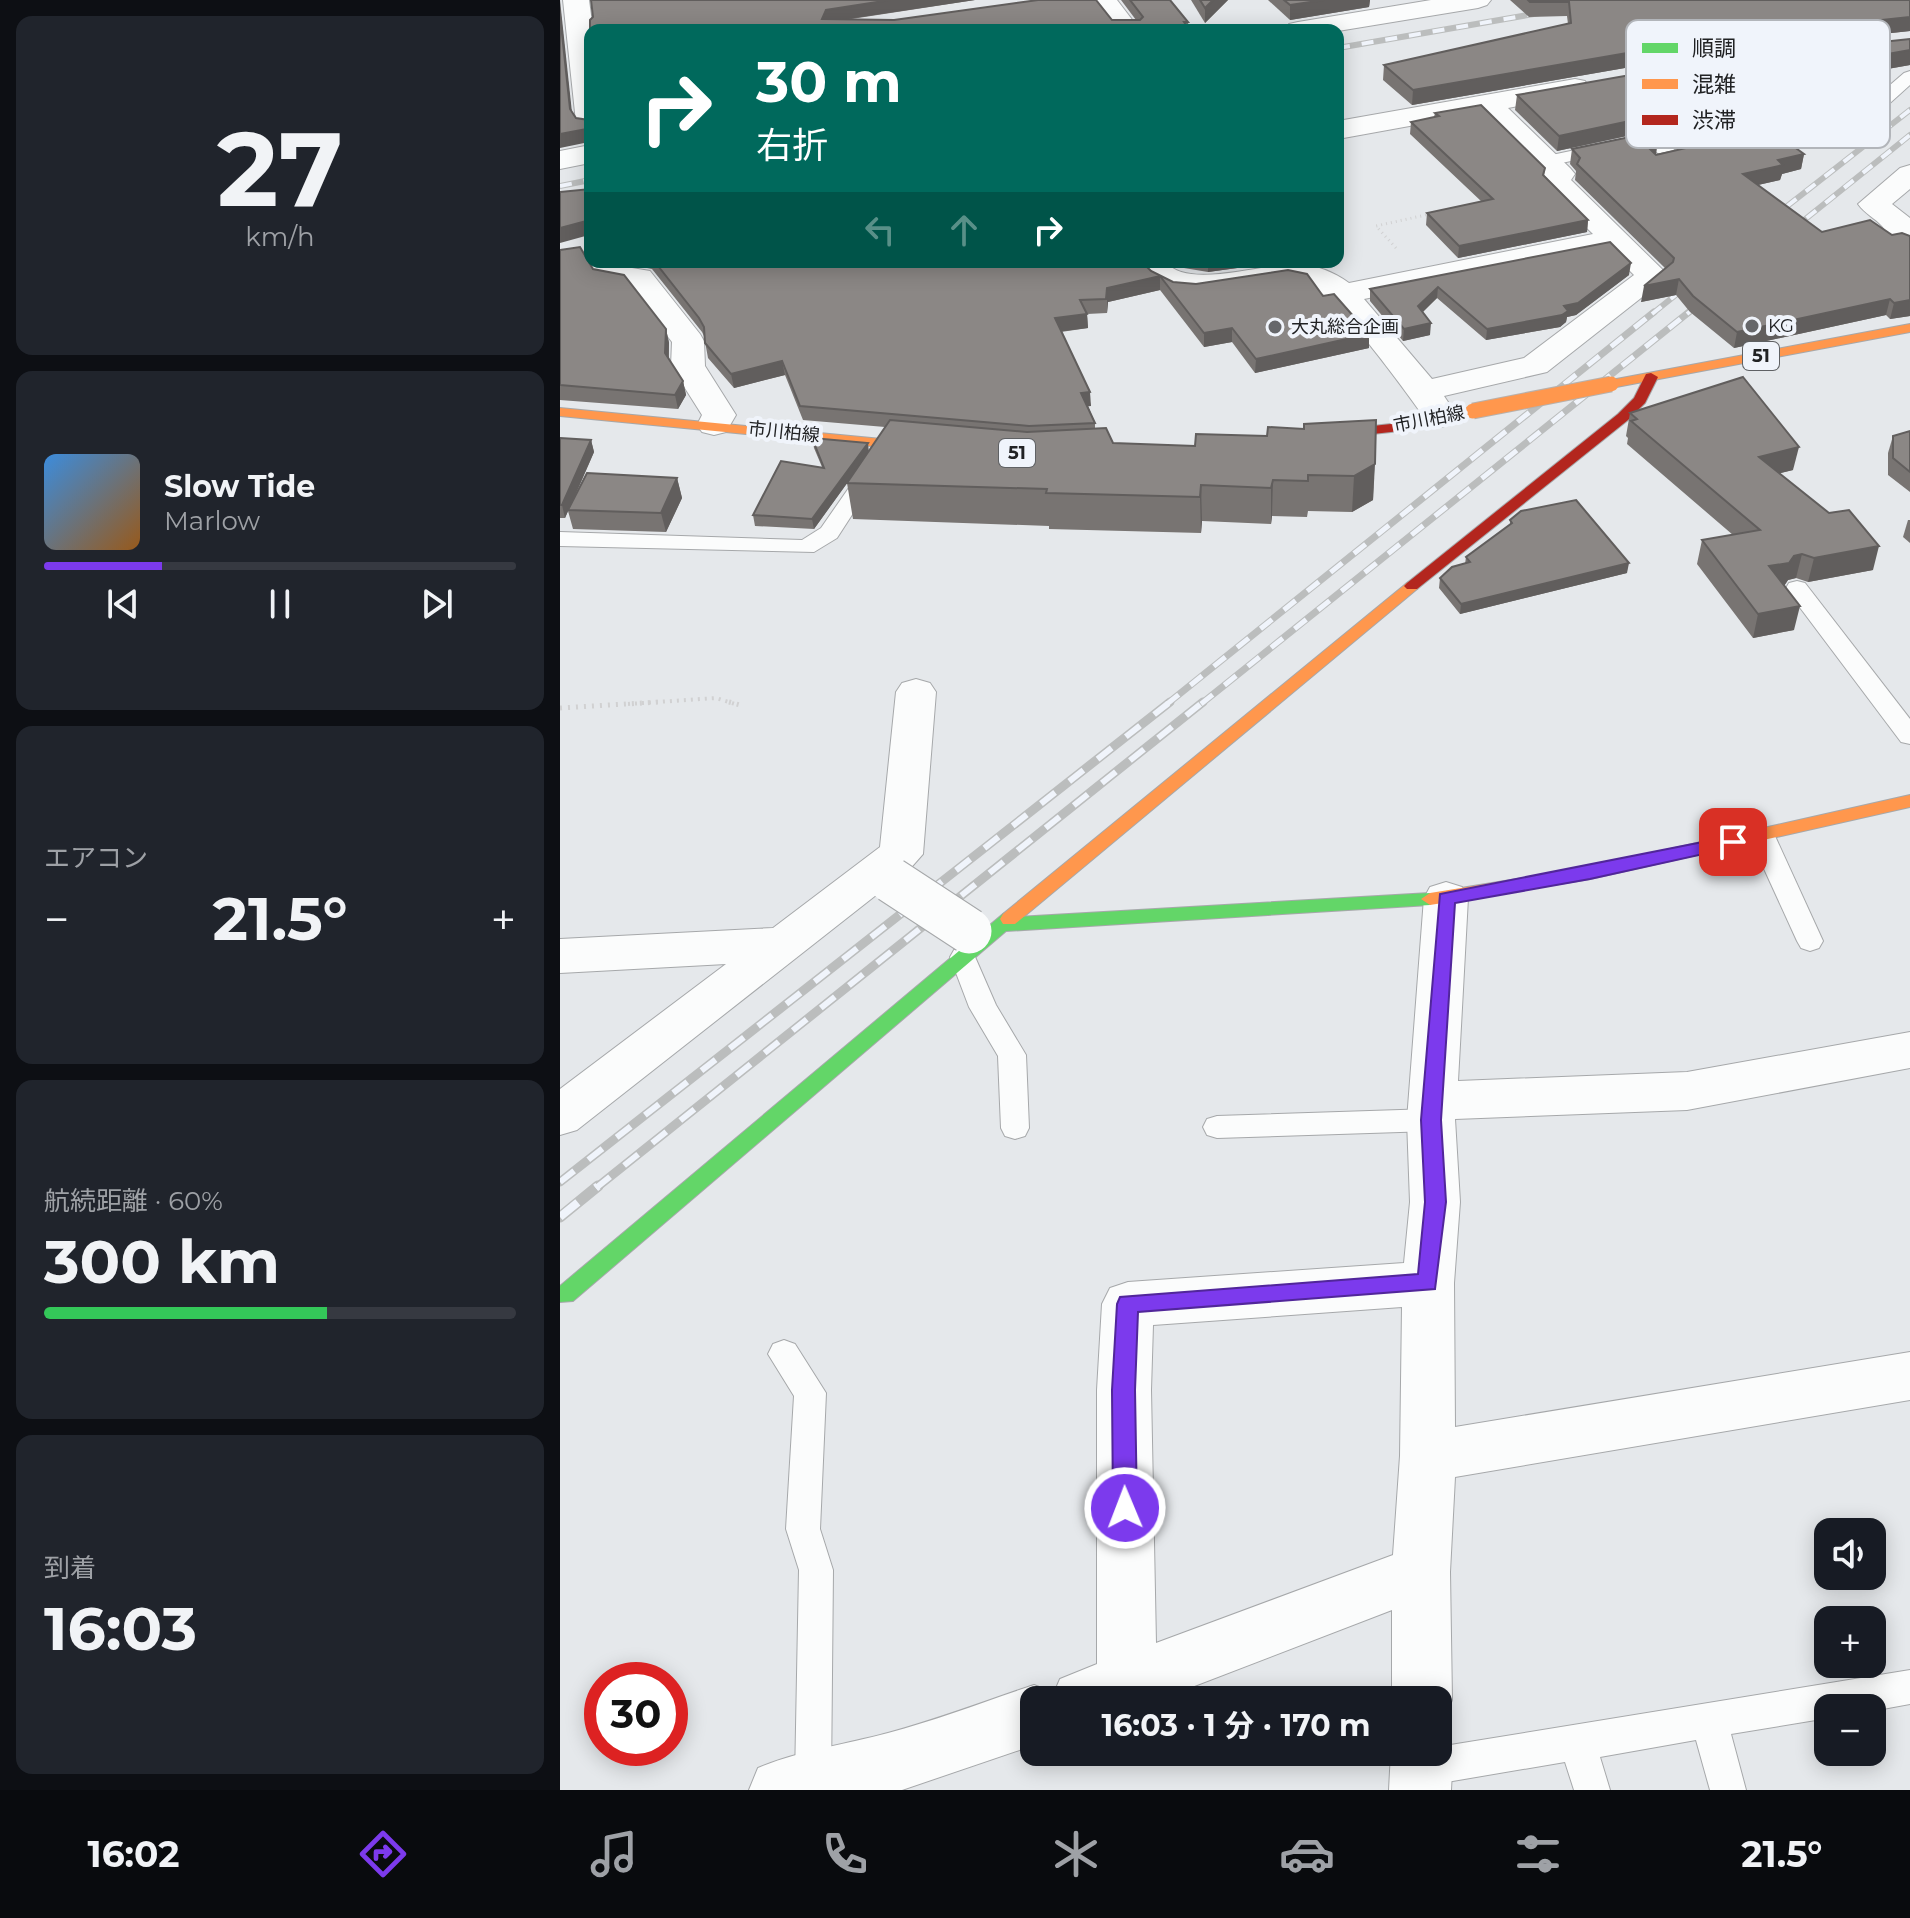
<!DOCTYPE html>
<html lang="ja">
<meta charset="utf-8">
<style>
body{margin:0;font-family:Montserrat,"Noto Sans JP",sans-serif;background:#20242c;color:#f1f3f6;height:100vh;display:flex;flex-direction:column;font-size:30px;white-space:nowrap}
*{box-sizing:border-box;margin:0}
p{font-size:26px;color:#9ea1a6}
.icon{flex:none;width:44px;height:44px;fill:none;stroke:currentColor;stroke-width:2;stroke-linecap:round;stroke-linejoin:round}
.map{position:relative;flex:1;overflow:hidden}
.drawer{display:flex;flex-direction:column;gap:16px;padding:16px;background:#0d0f14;width:560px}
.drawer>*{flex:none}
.hud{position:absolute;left:24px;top:24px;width:760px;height:244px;border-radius:16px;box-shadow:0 4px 20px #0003;background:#00695c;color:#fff;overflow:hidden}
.buttons{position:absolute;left:1254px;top:1518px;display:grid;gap:16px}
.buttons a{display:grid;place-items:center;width:72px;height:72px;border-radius:16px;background:#171b24;box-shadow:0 4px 20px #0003;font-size:40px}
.speed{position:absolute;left:24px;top:1662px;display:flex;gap:16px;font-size:40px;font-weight:700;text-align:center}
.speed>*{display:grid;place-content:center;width:104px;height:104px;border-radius:50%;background:#171b24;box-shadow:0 4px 20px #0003;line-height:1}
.speed .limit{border:12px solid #d22;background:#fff;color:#111}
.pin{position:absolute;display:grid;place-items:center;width:68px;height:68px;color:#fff;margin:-34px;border-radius:16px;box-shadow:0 4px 12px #0006}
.me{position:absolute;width:88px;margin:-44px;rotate:359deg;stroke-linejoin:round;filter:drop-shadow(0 0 6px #0008)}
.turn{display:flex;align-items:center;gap:28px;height:168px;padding:0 40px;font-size:36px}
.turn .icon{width:104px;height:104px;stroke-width:2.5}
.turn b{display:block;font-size:56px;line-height:68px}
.lanes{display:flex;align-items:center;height:76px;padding:0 40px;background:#0003;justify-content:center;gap:40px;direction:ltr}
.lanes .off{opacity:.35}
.big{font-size:60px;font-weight:700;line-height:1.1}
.drawer .tile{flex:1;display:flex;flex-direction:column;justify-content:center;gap:12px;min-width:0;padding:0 28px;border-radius:16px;background:#20242c}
.drawer .dial{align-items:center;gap:0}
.dial b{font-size:104px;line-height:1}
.song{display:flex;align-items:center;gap:24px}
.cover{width:96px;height:96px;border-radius:12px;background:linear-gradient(135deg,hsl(210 70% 55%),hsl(30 70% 35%))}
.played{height:8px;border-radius:4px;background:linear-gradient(90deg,#7c3aed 25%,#363941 25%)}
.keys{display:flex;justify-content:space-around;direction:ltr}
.heat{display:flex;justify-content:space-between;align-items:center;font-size:44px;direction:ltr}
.charge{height:12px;border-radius:6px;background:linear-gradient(90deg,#34c759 60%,#363941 0)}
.trip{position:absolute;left:460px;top:1686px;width:432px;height:80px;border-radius:16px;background:#171b24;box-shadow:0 4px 20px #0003;font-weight:700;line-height:80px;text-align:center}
.tab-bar{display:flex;height:128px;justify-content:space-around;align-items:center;background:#090b0e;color:#9ea1a6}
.tab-bar .icon{width:56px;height:56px}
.tab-bar .on{color:#7c3aed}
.tab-bar b{font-size:36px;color:#f1f3f6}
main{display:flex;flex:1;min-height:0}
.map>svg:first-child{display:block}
</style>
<main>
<section class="drawer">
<div class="tile dial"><b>27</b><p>km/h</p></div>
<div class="tile">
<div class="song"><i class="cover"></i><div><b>Slow Tide</b><p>Marlow</p></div></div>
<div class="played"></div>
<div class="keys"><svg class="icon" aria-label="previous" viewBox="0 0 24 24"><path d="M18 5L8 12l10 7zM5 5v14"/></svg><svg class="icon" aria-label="pause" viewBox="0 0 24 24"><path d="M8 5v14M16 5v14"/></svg><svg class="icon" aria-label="next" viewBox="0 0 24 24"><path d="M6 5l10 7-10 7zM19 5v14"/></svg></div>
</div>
<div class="tile"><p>エアコン</p>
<div class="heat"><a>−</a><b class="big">21.5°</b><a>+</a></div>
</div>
<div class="tile"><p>航続距離 · 60%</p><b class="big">300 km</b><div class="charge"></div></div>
<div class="tile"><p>到着</p><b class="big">16:03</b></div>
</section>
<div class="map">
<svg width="1350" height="1790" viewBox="0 0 1350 1790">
<rect width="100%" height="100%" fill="#e5e8eb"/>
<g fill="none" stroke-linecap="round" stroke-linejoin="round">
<defs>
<g id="lane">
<polygon points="1350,71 1350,85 1320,112 1190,146 1181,141 1184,137 1308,104 1344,73"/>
<polygon points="1091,134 1122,155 1125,159 1122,163 1110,163 1088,145 987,166 978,161 987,156"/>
<polygon points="309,467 319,473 277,538 254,552 0,546 0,532 242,540 261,528 302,469"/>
<polygon points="1237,581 1245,583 1350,719 1350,744 1341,742 1229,593 1226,588 1229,583"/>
<polygon points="1202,827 1211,830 1215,836 1263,941 1259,948 1250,951 1241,948 1237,941 1189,836 1193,830"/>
<polygon points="403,947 412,950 436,1005 466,1055 469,1128 465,1136 455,1139 445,1136 441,1128 438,1056 409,1007 390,957 394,950"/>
<polygon points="871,1109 881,1112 885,1120 881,1128 871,1131 657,1138 647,1135 643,1127 647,1119 657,1116"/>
<polygon points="224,1340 235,1344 266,1393 260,1529 273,1570 271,1779 267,1790 239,1790 235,1779 239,1570 226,1529 234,1396 208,1354 213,1344"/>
<polygon points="1350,1670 1350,1704 1312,1711 1312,1708 1268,1708 1268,1718 1171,1734 1186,1790 1150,1790 1136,1740 1040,1757 1050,1790 1014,1790 1005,1762 863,1786 850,1781 845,1768 850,1755 878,1752 878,1747"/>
</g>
<g id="street">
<polygon points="3,0 29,0 33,30 30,30 30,131 20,128 16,122"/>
<polygon points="531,0 557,0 580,30 553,30"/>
<polygon points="871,0 931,0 927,5 918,8 778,31 725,30 729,24 738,22"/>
<path d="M1015 79 1025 81 1029 87 1025 93 948 108 1010 168 1015 174 1011 180 1109 276 987 372 884 396 898 417 893 424 881 427 869 424C849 396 779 297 750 286 691 263 623 333 574 262H606C627 290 704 263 737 264 756 265 774 272 789 283L1033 234 989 191 984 185 988 179 921 113 778 139V121ZM1049 250 1074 275 964 358 872 379 804 299Z"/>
<polygon points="30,145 30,163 0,169 0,151"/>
<path d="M1350 165V189L1332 204 1350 218V250C1333 246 1331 237 1322 226 1315 218 1305 214 1298 204L1340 168Z"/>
<polygon points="30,257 30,262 58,262 60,266 90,271 140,334 144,341 145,366 176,415 166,432 154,435 142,432 137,425 142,415 111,366 112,342 69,286 39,281 26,262"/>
<polygon points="356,679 370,683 376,692 363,854 348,871 353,880 346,891 331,896 320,892 17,1130 0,1135 0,1089 166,964 0,973 0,939 213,928 320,847 336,692 342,683"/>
<path d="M886 882 902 887 908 898 898 1081 1127 1072 1350 1032V1068L1127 1110 895 1119 900 1202 894 1283 895 1427 1350 1352V1400L895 1477 890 1572 892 1700 883 1721 878 1723V1700H832V1610L598 1700H474V1745L342 1790H189L198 1768C241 1750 284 1745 328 1733 377 1720 426 1701 474 1685L494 1693 500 1679 537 1664V1390L542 1304 550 1288 568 1282 844 1263 850 1202 847 1120 864 898 870 887ZM842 1307 840 1456 833 1555 596 1643 591 1390 593 1325Z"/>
<polygon points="878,1728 884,1730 893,1752 891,1790 829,1790 831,1752 878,1752"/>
</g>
<polygon id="fast" points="870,893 879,899 870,905 446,931 13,1301 0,1302 0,1286 443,914 449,912 457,917"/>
<g id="slow">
<polygon points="1350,324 1350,332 1051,388 1044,384 1051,380"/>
<polygon points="0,408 374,444 381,448 374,452 0,416"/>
<polygon points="852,581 860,586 857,589 455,924 443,924 440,919 443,914 847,583"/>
<polygon points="1350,795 1350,807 1030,879 870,905 861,899 870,893 1030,867"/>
</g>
<g id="jam">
<polygon points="1091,373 1098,377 1085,403 1068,420 857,589 847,589 844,586 847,583 1058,414 1074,398 1086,374"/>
<polygon points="913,407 920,411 918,414 840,431 758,440 751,436 758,432 840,423"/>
</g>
</defs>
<use href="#lane" stroke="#a6a8aa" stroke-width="2"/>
<use href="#street" stroke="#a6a8aa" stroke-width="2"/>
<use href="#fast" stroke="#a6a8aa" stroke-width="2"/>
<use href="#slow" stroke="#a6a8aa" stroke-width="2"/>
<use href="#jam" stroke="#a6a8aa" stroke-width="2"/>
<polyline stroke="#d1d1d2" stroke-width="3" stroke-dasharray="1 4" stroke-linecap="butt" points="836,248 816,226 870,214"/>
<polyline stroke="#d1d1d2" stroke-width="4" stroke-dasharray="2 5" stroke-linecap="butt" points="68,704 156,698 175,704"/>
<g stroke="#d1d1d2" stroke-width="5" stroke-dasharray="2 6" stroke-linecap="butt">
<polyline points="169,702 180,705"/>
<polyline points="0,708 99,702"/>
</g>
<use href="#lane" fill="#fbfcfc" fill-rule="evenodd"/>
<use href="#street" fill="#fbfcfc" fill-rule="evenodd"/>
<use href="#fast" fill="#63d668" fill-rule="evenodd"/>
<use href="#slow" fill="#ff974d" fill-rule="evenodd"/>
<use href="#jam" fill="#b3261e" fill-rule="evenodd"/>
<defs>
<g id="rail-far3">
<polyline points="778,48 991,11"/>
<polyline points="0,186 30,180"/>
<polyline points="1208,221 1350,110"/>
<polyline points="1228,233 1350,135"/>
<polyline points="1092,314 1133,281"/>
<polyline points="1127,314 1147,298"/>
</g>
<g id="rail-far2">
<polyline points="607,704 1094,312"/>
<polyline points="641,704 1129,312"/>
</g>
<g id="rail-far1">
<polyline points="0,1182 610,702"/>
<polyline points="36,1188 643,702"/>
</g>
<polyline id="rail" points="0,1217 38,1186"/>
</defs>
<use href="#rail-far3" stroke="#bbbdbd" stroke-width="6"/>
<use href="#rail-far2" stroke="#bbbdbd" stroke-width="7"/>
<use href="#rail-far1" stroke="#bbbdbd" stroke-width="9"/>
<use href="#rail" stroke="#bbbdbd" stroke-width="11"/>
<use href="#rail-far3" stroke="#f0f4fb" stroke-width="4" stroke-dasharray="12" stroke-linecap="butt"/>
<use href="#rail-far2" stroke="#f0f4fb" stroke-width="5" stroke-dasharray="15" stroke-linecap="butt"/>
<use href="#rail-far1" stroke="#f0f4fb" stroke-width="6" stroke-dasharray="18" stroke-linecap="butt"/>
<use href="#rail" stroke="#f0f4fb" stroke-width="8" stroke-dasharray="23" stroke-linecap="butt"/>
<defs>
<polyline id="street-bridge" points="331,880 409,931"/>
<polyline id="slow-bridge" points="913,411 1051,384"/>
</defs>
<use href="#street-bridge" stroke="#a6a8aa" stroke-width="47" stroke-linecap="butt"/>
<use href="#slow-bridge" stroke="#b8b1ac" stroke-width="17" stroke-linecap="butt"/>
<use href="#street-bridge" stroke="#fbfcfc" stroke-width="45"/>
<use href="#slow-bridge" stroke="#ff974d" stroke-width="15"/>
</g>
<g fill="#787472">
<polygon points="31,0 415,0 285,20 576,20 561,0 610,0 628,22 629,30 30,30 33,17"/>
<polygon points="631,0 668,0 645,23"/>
<polygon points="708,0 810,0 809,7 730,20"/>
<polygon points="950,0 1350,0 1350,31 1157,52 852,105 823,80 824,65 1008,24 1007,16 969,17"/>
<polygon points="1350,39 1350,65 1176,96 1197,130 1140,144 1232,145 1244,154 1241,169 1222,174 1220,180 1198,185 1350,316 1330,319 1326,315 1174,348 1130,312 1116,295 1081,302 1106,269 1015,180 1016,171 1010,164 1012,149 1096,154 1119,149 1090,131 997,151 955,110 957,95"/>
<polygon points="875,113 985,168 984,176 1028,220 1027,232 898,258 866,225 867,213 922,202 850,134 851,122 874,117"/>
<polygon points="0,250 33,269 106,329 109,343 109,359 123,381 126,395 118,409 0,400"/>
<polygon points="61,262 582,262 591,271 613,282 763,296 809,334 809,348 695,373 672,342 644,347 600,290 548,302 547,313 527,314 528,328 501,332 531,406 528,406 535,423 535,429 553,443 635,446 707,436 744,429 816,420 813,500 792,512 748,511 747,517 712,516 711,524 642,521 641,533 489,529 489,526 293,519 287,483 254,529 195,526 193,515 262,467 254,448 252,438 309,451 325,427 243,420 225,375 174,388 148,358 144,336 142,332 92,269 62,263"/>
<polygon points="610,262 722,262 648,272 618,267"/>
<polygon points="1069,275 1016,315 1007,317 1006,322 1000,327 926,340 877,298 862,312 870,335 843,341 810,301 810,289"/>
<polygon points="1070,413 1233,470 1220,473 1313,570 1248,582 1236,578 1228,580 1224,586 1234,630 1193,638 1137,564 1142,540 1173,535 1067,444 1068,438 1066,436"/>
<polygon points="1350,431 1350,492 1328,475 1328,453 1333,436"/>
<polygon points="0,438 31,440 34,452 15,496 117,478 122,498 106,532 13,529 8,511 5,518 0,518"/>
<polygon points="950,520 1067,573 900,614 879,588 880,578 905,564 906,557 950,525"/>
<polygon points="1348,520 1350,520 1350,543 1343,537"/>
</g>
<g fill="#615e5d">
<polygon points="0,0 13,122 10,109 0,15"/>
<polygon points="330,0 415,0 268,22 262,19 266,10"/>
<polygon points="653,0 668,0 645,23 645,8"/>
<polygon points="764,0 810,0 809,7 730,20 730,5"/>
<polygon points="1350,17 1350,31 1157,52 852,105 853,90 1160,37"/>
<polygon points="1350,50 1350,65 1152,100 1155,85"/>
<polygon points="1200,115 1197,130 1120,150 1122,135"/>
<polygon points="1093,116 1090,131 997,151 999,136"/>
<polygon points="26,129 29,142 0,148 0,134"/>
<polygon points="1098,140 1096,155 1089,148"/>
<polygon points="1244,154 1241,169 1222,174 1220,180 1180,189 1183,174 1218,160"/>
<polygon points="1028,220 1027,232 898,258 899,246"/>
<polygon points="26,221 29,235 0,243 0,228"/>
<polygon points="648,262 722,262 648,272"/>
<polygon points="1071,263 1069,275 1016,315 1007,317 1006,322 1000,327 926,340 927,329 1004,306"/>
<polygon points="600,276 600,290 548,302 547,313 547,288"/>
<polygon points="1119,279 1116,295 1081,302 1084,286"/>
<polygon points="878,287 877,298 857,318 858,306"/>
<polygon points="1330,299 1326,315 1174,348 1177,332"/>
<polygon points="1350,300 1350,316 1330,319 1334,303"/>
<polygon points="527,314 528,328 496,332 495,318"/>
<polygon points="871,323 870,335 843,341 844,329"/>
<polygon points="672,328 672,342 644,347 644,333"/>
<polygon points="106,329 109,343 108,368 105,353"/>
<polygon points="809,334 809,348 695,373 696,359"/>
<polygon points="222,361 225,375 174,388 171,374"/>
<polygon points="123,381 126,395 118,409 115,395"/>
<polygon points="530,392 531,406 522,407 521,393"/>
<polygon points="31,440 34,452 5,518 2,505"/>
<polygon points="308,443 309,453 254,529 252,519"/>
<polygon points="1239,447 1233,470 1194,480 1199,457"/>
<polygon points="815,464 813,500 792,512 794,476"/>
<polygon points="117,478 122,498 106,532 101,513"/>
<polygon points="713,480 712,516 711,524 711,488"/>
<polygon points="641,485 642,521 641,533 640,497"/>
<polygon points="1319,546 1313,570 1248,582 1254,558"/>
<polygon points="1242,554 1236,578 1228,580 1224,586 1209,566"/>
<polygon points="1069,563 1067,573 900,614 901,604"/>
<polygon points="1240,606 1234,630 1193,638 1198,614"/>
</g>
<g fill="#8b8785" stroke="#615e5d" stroke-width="2">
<polygon points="31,0 330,0 266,10 262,19 334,20 478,0 536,0 552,20 580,20 583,17 570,0 610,0 628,22 624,22 628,28 616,30 30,30 30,20 33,17"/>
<polygon points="640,0 653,0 645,8"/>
<polygon points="724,0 764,0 730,5"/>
<polygon points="968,0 1350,0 1350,17 1160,37 853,90 824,65 1011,23 1009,2 970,2"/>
<polygon points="0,15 10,109 16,118 29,120 30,31 30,135 26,129 0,134"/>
<polygon points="1350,39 1350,50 1155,85 1171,92 1200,115 1122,135 1093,116 999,136 957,95 1161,59"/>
<polygon points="921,105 985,168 983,175 1028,220 899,246 867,213 933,199 851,122 879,116 875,113"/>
<polygon points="1217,127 1233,139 1226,141 1244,154 1218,160 1223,165 1183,174 1262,232 1310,220 1332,235 1342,233 1350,236 1350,300 1334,303 1330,299 1177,332 1133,296 1119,279 1084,286 1113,262 1114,258 1017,164 1020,158 1012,149 1089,133 1098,140 1089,148 1096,155"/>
<polygon points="30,189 30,245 30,224 26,221 0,228 0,192"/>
<polygon points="1050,242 1071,263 1018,303 1004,306 1008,311 1002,315 927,329 878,287 858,306 871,323 844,329 810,289"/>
<polygon points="20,247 33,269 64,275 106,329 105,353 123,381 115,395 0,385 0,250"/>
<polygon points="95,262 582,262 591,271 613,282 636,284 728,270 747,274 763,296 774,294 809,334 696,359 672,328 644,333 600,276 547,288 546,299 520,300 527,314 495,318 530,392 521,393 535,423 469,426 240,406 222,361 171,374 145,343 144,327 139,318"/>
<polygon points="1183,377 1239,447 1199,457 1269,513 1289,510 1319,546 1254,558 1242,554 1234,556 1229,563 1209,566 1240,606 1198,614 1142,540 1200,530 1071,421 1077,419 1070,413"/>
<polygon points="330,420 467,432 546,428 553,443 635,446 636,434 707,436 708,427 744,429 744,424 816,420 815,464 794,476 748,475 748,481 713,480 711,488 641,485 640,497 486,493 487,489 287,483"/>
<polygon points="1350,431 1350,472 1333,458 1333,436"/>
<polygon points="0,438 31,440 2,505 0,505"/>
<polygon points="252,438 308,443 252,519 193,515 221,461 264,468"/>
<polygon points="27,473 117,478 101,513 8,510"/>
<polygon points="1016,500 1069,563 901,604 880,578 892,567 910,562 906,557 952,523 950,520 961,511"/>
</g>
<polygon fill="#7c3aed" stroke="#51269a" stroke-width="2" points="1173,836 1180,838 1182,842 1180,846 1030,879 895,903 881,1120 886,1202 875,1289 578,1312 575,1390 577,1508 573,1515 565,1519 557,1515 553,1508 552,1390 557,1304 560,1297 858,1274 865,1202 861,1120 880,894"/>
<g fill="#66676a" stroke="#f0f4fb" stroke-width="3">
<circle cx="1192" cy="326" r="8"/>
<circle cx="715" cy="327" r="8"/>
</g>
<g text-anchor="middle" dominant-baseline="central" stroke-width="8" stroke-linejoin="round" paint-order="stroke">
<g font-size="18" fill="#212224" stroke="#f0f4fb" text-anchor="start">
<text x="1208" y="326">KG</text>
<text x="731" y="327">大丸総合企画</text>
</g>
<g fill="#f0f4fb" stroke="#5f6164" stroke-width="2">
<rect x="1183" y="342" width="36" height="28" rx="6"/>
<rect x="439" y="439" width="36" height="28" rx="6"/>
</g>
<g font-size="18" font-weight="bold" fill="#212224">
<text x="1201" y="356">51</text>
<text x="457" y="453">51</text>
</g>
<g font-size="18" fill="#212224" stroke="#f0f4fb">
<text transform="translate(869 419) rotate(-11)">市川柏線</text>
<text transform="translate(224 432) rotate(6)">市川柏線</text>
</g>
</g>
<rect x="1066" y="20" width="264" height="128" rx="12" fill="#f0f4fb" stroke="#b2b5ba" stroke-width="2"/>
<rect x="1082" y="43" width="36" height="10" fill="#63d668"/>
<rect x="1082" y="79" width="36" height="10" fill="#ff974d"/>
<rect x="1082" y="115" width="36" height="10" fill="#b3261e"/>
<g font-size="22" fill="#212224">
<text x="1132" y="56">順調</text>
<text x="1132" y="92">混雑</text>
<text x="1132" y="128">渋滞</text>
</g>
</svg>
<div class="buttons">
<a><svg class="icon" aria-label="sound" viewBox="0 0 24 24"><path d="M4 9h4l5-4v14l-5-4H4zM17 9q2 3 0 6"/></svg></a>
<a>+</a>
<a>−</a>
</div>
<div class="speed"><div class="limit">30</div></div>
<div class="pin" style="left:1173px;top:842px;background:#d93025"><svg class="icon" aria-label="arrive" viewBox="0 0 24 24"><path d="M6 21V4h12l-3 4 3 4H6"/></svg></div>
<svg class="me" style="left:565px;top:1508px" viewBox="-20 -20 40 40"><circle r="17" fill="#7c3aed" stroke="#fff" stroke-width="3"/><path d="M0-11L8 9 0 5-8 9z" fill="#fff"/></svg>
<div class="trip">16:03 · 1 分 · 170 m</div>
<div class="hud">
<div class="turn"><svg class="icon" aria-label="right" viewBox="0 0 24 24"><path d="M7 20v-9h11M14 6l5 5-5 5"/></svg><div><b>30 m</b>右折</div></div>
<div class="lanes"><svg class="icon off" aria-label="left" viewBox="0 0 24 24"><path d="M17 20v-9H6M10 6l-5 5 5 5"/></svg><svg class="icon off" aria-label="ahead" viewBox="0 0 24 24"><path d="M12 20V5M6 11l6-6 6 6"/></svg><svg class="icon" aria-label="right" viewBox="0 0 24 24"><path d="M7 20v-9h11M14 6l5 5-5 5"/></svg></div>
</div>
</div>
</main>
<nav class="tab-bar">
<b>16:02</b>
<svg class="icon on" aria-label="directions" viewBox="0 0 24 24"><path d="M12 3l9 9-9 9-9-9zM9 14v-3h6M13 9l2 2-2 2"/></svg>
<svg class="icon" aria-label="music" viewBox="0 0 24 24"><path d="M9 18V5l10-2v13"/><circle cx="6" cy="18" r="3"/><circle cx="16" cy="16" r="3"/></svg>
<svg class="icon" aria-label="phone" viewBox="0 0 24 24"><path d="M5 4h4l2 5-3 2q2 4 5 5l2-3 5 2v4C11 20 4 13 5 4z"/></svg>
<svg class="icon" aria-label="climate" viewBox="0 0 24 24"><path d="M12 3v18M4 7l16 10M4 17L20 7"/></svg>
<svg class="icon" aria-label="car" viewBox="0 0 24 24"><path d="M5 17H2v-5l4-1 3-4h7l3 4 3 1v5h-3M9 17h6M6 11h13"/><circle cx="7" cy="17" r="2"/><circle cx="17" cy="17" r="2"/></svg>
<svg class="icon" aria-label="filters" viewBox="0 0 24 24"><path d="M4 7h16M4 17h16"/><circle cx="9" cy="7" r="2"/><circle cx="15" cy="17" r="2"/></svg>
<b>21.5°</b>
</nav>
